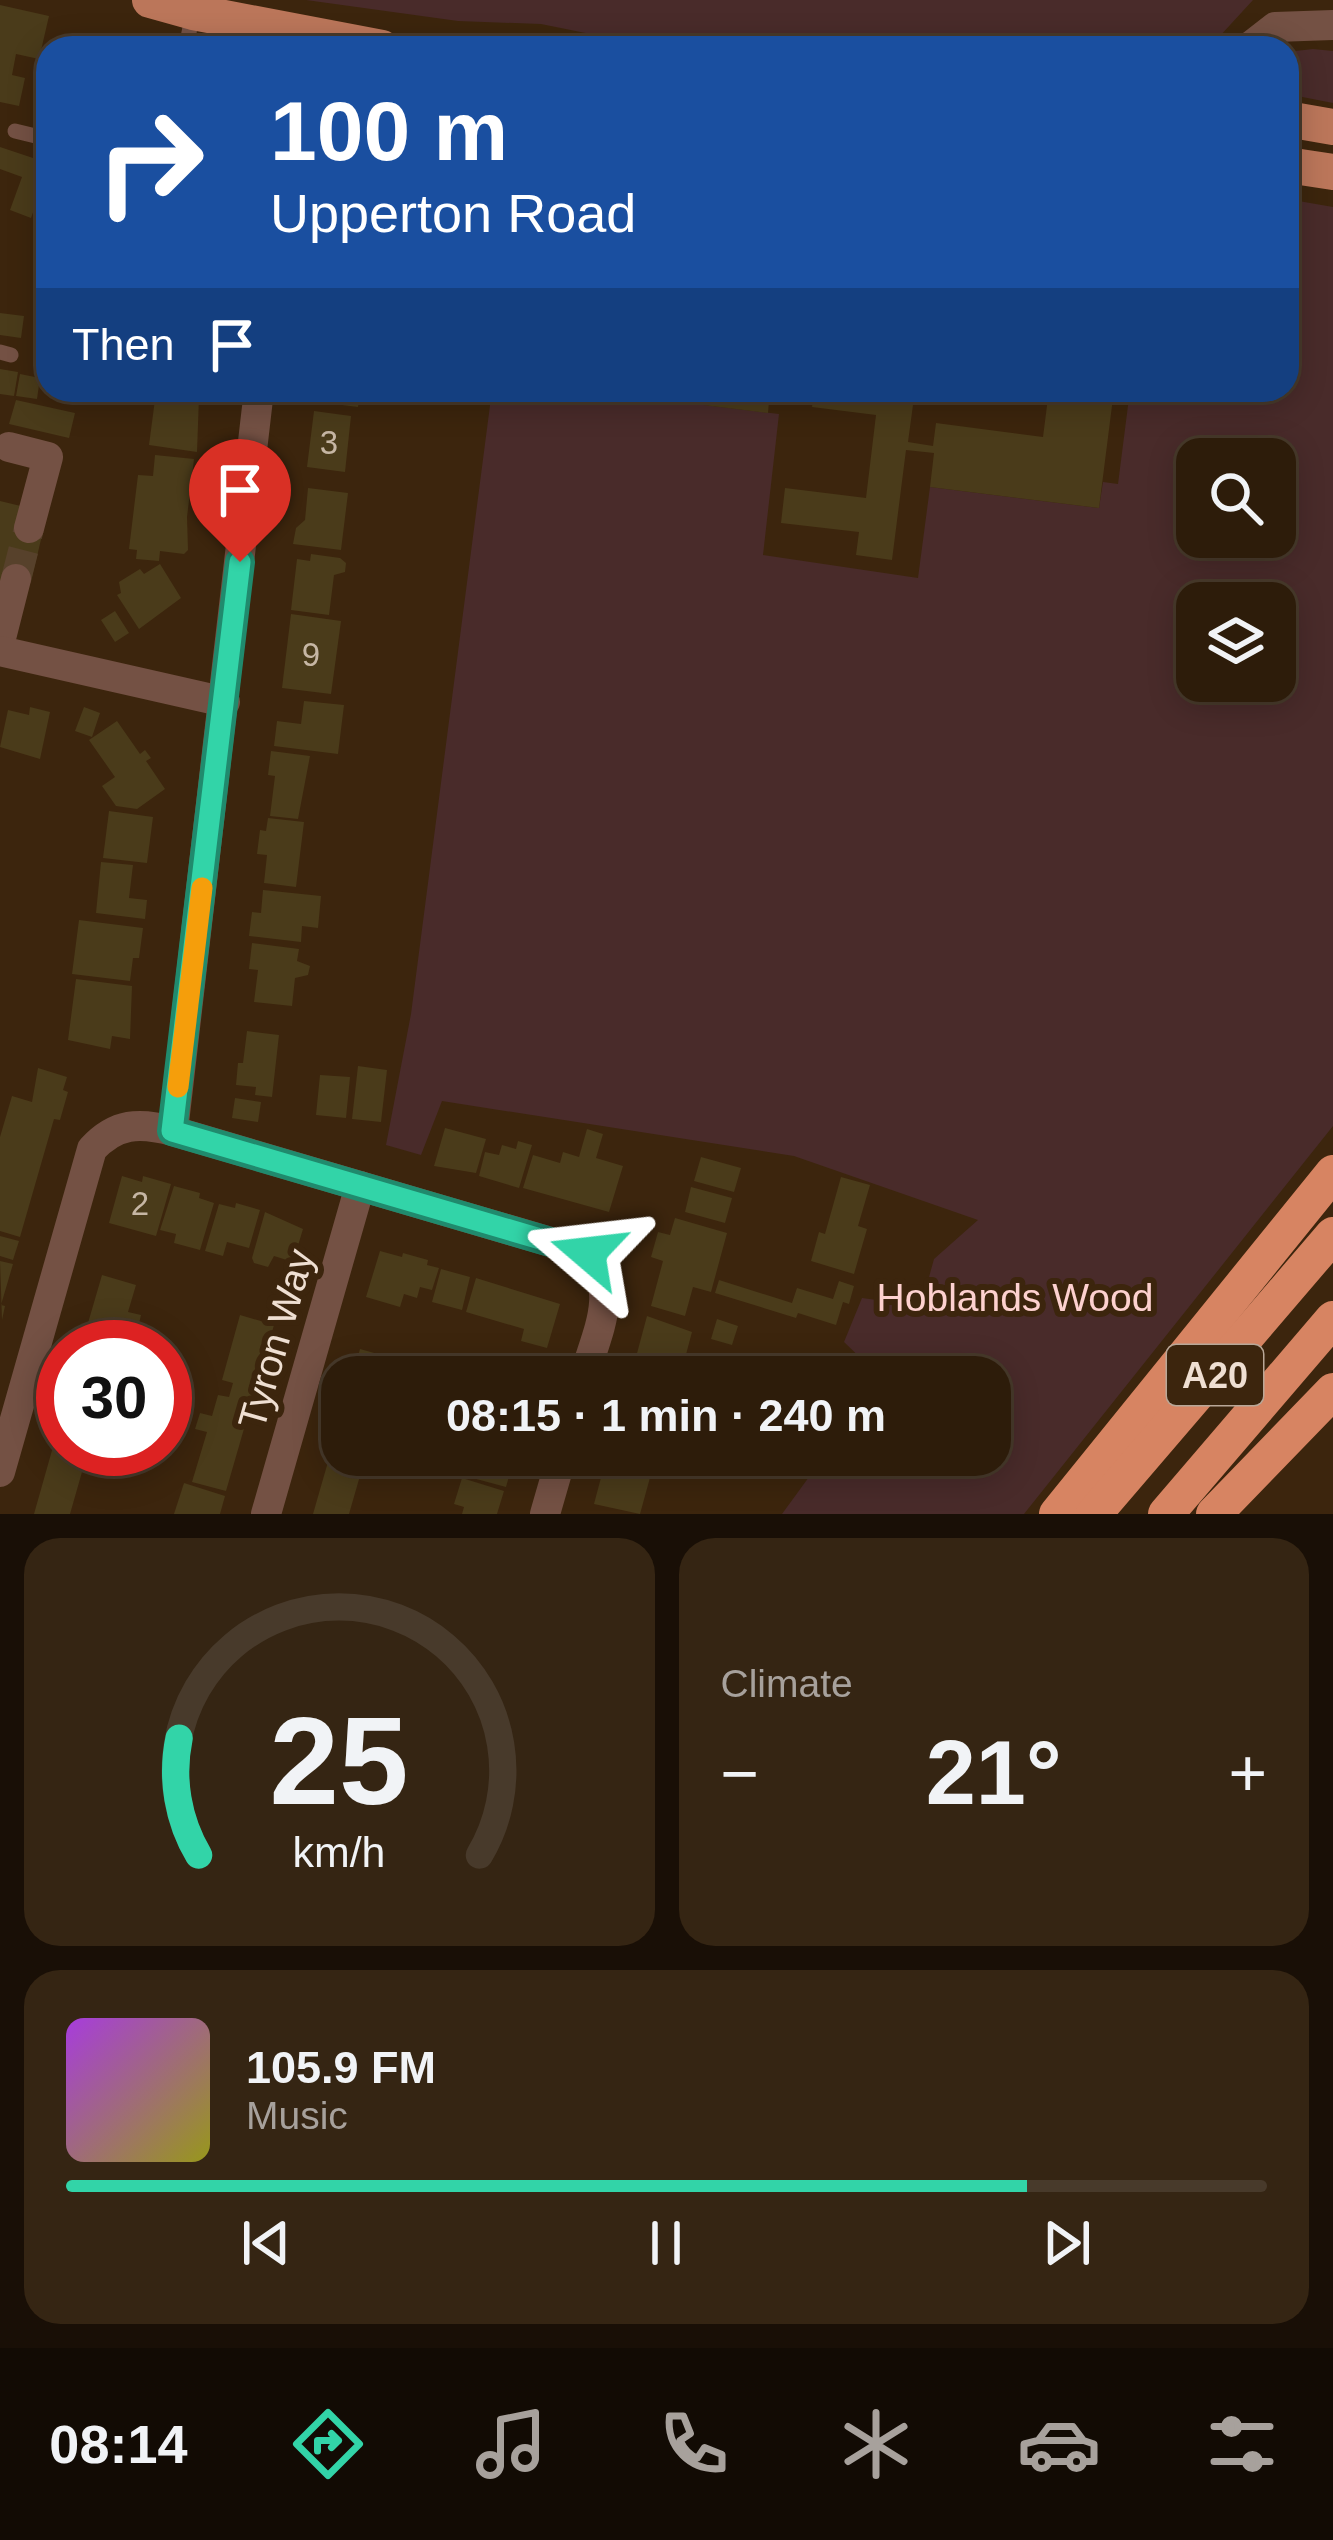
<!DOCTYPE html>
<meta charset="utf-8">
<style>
body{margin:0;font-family:Helvetica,sans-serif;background:#352513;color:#f1f3f6;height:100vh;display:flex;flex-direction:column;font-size:45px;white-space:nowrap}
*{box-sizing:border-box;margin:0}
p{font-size:39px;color:#a7a19c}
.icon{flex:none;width:66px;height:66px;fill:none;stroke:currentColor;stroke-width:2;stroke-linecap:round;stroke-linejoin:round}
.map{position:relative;height:1514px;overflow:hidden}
.drawer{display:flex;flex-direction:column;gap:24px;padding:24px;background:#190f06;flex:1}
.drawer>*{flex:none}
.banner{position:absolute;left:36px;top:36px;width:1263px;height:366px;border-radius:36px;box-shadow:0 6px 30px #0003,0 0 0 3px #483a2b;background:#1a4fa0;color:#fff;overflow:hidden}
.buttons{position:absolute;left:1176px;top:438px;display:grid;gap:24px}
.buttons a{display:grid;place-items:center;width:120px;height:120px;border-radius:24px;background:#2d1c0a;box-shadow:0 6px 30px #0003,0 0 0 3px #483a2b;font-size:60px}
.speed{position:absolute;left:36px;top:1320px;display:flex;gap:24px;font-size:60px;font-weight:700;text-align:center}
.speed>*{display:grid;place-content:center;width:156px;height:156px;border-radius:50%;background:#2d1c0a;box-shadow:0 6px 30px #0003,0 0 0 3px #483a2b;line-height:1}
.speed .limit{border:18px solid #d22;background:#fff;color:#111}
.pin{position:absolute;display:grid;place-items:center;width:102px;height:102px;color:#fff;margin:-123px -51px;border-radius:50% 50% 50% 0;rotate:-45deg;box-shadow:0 0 12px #0007}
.pin .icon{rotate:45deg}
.me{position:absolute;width:132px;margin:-66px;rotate:287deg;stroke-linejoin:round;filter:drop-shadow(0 0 9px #0008)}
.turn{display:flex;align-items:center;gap:42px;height:252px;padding:0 36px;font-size:54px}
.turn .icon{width:156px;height:156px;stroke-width:2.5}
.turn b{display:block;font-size:84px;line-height:102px}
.then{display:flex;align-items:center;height:114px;padding:0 36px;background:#0003;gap:24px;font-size:45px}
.big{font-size:90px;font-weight:600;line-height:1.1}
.drawer .tile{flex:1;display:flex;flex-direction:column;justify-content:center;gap:18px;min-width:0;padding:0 42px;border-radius:36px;background:#352513}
.drawer .dial{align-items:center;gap:0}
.dial svg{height:312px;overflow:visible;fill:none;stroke:#483a2b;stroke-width:7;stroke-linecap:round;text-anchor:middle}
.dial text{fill:#f1f3f6;stroke:none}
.song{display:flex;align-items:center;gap:36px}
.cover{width:144px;height:144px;border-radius:18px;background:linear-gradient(135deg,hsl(280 70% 55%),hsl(60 70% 35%))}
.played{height:12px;border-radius:6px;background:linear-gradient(90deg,#32d4a8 80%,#483a2b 80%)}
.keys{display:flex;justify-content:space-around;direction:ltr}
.heat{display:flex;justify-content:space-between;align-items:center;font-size:66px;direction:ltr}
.drawer .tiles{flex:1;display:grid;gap:24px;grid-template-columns:1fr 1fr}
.tile:last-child{grid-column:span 2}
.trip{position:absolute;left:321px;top:1356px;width:690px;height:120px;border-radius:36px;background:#2d1c0a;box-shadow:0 6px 30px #0003,0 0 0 3px #483a2b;font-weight:600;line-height:120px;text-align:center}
.menu{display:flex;height:192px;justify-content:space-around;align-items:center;background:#120b04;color:#a7a19c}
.menu .icon{width:84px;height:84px}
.menu .active{color:#32d4a8}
.menu b{font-size:54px;color:#f1f3f6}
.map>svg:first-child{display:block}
</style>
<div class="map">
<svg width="1333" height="1514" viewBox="0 0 1333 1514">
<rect width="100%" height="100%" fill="#3c250d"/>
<g fill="#492b2a" fill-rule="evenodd">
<polygon points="306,0 1253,0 1219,37 1215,48 774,48 759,35 640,44 541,24 458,21"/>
<polygon points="1313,49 1333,51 1333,103 1287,94 1287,52"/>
<path d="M1287 199 1333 207V1126L1024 1514H782L825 1455H990V1377H866L869 1366 844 1342 862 1298 921 1306 934 1259 978 1220 794 1156 442 1101 421 1155 386 1145 411 1014 492 390H680V402L779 414 763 555 918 578 930 487 1099 508 1103 482 1118 484 1130 390H1287ZM1197 459H1275V537H1197ZM1197 603H1275V681H1197Z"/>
</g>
<g fill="#4a3b1a">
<polygon points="0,5 49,16 39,59 16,54 12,75 25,78 19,106 0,102"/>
<polygon points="0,147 48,163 48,186 43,184 31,218 10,210 22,177 0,169"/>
<polygon points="0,313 24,316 21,338 0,335"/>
<polygon points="0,369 18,372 14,396 0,394"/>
<polygon points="20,374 40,378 37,399 16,396"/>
<polygon points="320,390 360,393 358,407 318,402"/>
<polygon points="680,390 770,390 768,413 679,402"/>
<polygon points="814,390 915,390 908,442 933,446 936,423 1043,437 1049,390 1114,390 1099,508 930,487 934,453 906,450 892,560 856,555 859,532 781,523 785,488 866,498 876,415 812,407"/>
<polygon points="156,392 199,397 197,452 149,445"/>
<polygon points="16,400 75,413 69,438 9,424"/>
<polygon points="314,411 351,416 345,472 307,467"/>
<polygon points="155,455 194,459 187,517 188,550 184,554 160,551 159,561 136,559 137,550 129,549 138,475 153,476"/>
<polygon points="308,488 348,493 341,550 293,544 296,528 305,520"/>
<polygon points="0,501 25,507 43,531 31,582 9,577 0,594"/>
<polygon points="311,554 340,558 346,563 345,572 334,575 329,615 291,610 297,559 310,561"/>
<polygon points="160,564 181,598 139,629 117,595 121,593 119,582 140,569 144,574"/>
<polygon points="115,611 129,633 115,642 101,620"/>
<polygon points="291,614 341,621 331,694 282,688"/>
<polygon points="304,701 344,705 338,754 274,746 277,721 301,724"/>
<polygon points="30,707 50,712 40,759 0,747 8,710 29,715"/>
<polygon points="84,707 100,713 92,737 75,731"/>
<polygon points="117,721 140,754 145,750 151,758 146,761 165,789 137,809 116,806 102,786 115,777 89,740"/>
<polygon points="271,751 310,756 298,819 270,816 275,776 268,775"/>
<polygon points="109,811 153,817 147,863 103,858"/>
<polygon points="268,818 304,822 296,887 264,883 267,855 257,854 260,830 266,831"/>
<polygon points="101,862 133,865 129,898 147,900 145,919 96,913"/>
<polygon points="263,890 321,896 318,928 302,926 301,942 249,936 252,912 261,913"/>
<polygon points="79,920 143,928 139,958 133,958 130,981 72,974"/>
<polygon points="252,943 299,949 297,961 310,966 308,975 295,978 292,1006 254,1002 258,970 249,969"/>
<polygon points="76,979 132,986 130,1039 112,1036 110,1049 68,1040"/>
<polygon points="247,1031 279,1035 272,1097 255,1095 256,1087 236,1085 238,1063 243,1063"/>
<polygon points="358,1066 387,1070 381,1122 352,1119"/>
<polygon points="38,1068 67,1077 63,1090 68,1092 60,1120 54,1119 20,1237 0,1231 0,1137 12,1096 32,1102"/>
<polygon points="320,1075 350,1077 346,1118 316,1115"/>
<polygon points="235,1098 261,1102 258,1122 232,1118"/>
<polygon points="445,1128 486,1139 476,1173 434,1166"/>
<polygon points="587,1129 603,1134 596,1158 623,1166 609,1212 523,1188 533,1155 560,1163 563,1152 579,1157"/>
<polygon points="518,1141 532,1145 519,1188 479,1176 485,1152 499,1155 502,1145 516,1149"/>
<polygon points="701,1157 741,1168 734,1192 694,1181"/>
<polygon points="122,1176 142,1182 143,1176 171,1184 156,1236 109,1223"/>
<polygon points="841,1177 870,1185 858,1226 867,1229 854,1274 811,1261 819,1232 825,1234"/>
<polygon points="174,1186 200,1193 199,1198 214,1203 200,1250 174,1243 176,1234 160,1230"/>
<polygon points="691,1187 732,1198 725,1223 685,1212"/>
<polygon points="236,1203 260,1210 249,1248 227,1242 223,1256 205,1251 219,1204 235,1208"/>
<polygon points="265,1212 303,1229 293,1262 274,1256 268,1267 254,1263 252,1258"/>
<polygon points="675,1218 727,1233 711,1292 693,1287 685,1316 651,1306 663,1261 651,1257 658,1232 670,1235"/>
<polygon points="0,1236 19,1241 13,1260 0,1256"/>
<polygon points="380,1251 402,1257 403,1253 428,1260 427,1265 439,1268 432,1290 420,1287 417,1298 404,1294 400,1307 366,1297"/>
<polygon points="0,1261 13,1264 1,1305 5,1306 2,1320"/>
<polygon points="441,1269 470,1277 462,1310 432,1302"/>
<polygon points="102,1275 136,1285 128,1312 141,1315 138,1328 122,1324 116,1347 81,1347"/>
<polygon points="476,1278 560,1304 547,1348 521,1341 524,1329 466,1312"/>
<polygon points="719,1280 792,1303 797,1288 833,1299 839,1281 854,1286 849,1304 843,1302 836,1325 798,1313 796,1318 715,1293"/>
<polygon points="240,1315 274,1325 226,1491 192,1482 207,1432 195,1429 200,1413 212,1416 218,1395 229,1397 233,1383 222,1380"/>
<polygon points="647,1316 692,1332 680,1377 651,1377 632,1372"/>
<polygon points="717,1319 738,1326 732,1345 711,1339"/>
<polygon points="360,1349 392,1358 390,1369 357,1360"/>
<polygon points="354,1363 400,1376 400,1377 351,1377"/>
<polygon points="62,1415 63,1449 96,1449 93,1460 86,1458 70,1514 34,1514"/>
<polygon points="334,1441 342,1444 342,1455 366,1455 349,1514 313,1514"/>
<polygon points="469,1455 515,1455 506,1487 469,1477 472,1466 467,1464"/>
<polygon points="607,1455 633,1455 654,1463 640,1514 594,1504"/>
<polygon points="677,1455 700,1458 694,1477 672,1471"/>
<polygon points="462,1478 504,1491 497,1514 462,1514 464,1507 454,1504"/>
<polygon points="184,1483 225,1496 220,1514 174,1514"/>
</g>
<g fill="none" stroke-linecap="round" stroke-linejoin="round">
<polyline stroke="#57412b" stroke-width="30" stroke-dasharray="30 15" stroke-linecap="butt" points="16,579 29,528"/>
<g stroke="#745144" stroke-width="15">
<polyline points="186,48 193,12"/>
<polyline points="15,131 48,139"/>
<polyline points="0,352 11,355"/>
</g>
<g stroke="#745144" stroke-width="30">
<polyline points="1248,48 1275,27 1333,25"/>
<polyline points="9,447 48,457 29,528"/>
<polyline points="0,642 16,579"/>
<polyline points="0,651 225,702"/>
<polyline points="173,1131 259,390"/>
<path d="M0 1472 92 1149C116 1123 139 1122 173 1131L588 1253C620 1292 597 1332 584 1377"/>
<polyline points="266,1514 360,1186"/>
<polyline points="545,1514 562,1455"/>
</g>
<g stroke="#bb765a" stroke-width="36">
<polyline points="150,0 193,12 382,48"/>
<polyline points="1287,119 1333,127"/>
<polyline points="1287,165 1333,172"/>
</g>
<g stroke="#d78462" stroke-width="36">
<polyline points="1057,1514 1333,1173"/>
<polyline points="1094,1514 1333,1235"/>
<polyline points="1166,1514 1333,1319"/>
<polyline points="1214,1514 1333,1391"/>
</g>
</g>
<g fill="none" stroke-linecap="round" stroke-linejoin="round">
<defs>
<polyline id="route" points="240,562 172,1131 588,1253"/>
</defs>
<use href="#route" stroke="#208a6d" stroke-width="30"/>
<use href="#route" stroke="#32d4a8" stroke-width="21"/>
<polyline stroke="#f59e0b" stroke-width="21" points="178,1087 202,888"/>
</g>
<g text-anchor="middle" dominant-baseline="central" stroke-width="12" stroke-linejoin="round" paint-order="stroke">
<g font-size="33" fill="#c6b6a4">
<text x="329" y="442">3</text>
<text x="311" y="654">9</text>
<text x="140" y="1203">2</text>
</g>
<rect fill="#3c250d" stroke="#b9a797" stroke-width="3" x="1167" y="1345" width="96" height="60" rx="9"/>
<g font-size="36" font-weight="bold" fill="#efdfd2">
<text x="1215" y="1375">A20</text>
</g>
<g font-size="39" fill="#fdd1cf" stroke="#3c250d">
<text x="1015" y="1297">Hoblands Wood</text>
</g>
<g font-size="39" fill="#efdfd2" stroke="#3c250d">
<text transform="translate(276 1339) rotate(-74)">Tyron Way</text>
</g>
</g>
</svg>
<div class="buttons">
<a><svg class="icon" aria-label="search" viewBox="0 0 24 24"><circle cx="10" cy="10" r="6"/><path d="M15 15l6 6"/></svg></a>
<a><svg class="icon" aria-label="layers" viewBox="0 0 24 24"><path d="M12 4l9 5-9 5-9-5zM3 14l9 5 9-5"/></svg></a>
</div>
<div class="speed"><div class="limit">30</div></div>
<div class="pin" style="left:240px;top:562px;background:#d93025"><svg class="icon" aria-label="arrive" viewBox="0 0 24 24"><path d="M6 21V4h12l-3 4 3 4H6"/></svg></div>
<svg class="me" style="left:588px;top:1253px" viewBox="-20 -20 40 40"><path d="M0-17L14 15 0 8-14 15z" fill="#32d4a8" stroke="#fff" stroke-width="4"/></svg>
<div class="trip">08:15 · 1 min · 240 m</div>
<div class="banner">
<div class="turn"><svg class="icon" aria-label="right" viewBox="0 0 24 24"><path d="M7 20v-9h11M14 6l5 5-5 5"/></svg><div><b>100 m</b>Upperton Road</div></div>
<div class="then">Then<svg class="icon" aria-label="arrive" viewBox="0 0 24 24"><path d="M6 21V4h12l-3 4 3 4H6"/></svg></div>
</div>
</div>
<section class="drawer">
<div class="tiles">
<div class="tile dial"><svg viewBox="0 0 100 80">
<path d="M14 69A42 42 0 1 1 86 69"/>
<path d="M14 69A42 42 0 0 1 9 39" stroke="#32d4a8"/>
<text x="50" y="56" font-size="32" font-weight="700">25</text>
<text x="50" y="72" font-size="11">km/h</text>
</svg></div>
<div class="tile"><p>Climate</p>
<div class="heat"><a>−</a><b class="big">21°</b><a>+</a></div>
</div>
<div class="tile">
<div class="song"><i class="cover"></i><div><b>105.9 FM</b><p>Music</p></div></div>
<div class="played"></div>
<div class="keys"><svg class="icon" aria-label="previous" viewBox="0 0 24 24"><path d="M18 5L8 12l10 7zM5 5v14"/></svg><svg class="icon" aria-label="pause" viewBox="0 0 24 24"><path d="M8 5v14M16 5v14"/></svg><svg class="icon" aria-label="next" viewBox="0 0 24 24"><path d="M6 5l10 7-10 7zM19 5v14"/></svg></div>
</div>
</div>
</section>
<nav class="menu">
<b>08:14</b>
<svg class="icon active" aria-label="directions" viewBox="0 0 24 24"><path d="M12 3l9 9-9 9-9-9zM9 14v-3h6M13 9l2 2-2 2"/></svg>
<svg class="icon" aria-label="music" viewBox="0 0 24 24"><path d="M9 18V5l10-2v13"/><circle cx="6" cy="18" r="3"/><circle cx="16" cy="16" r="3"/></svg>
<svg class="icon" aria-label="phone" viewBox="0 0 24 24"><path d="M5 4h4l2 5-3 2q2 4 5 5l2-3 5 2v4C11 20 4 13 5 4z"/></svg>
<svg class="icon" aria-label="climate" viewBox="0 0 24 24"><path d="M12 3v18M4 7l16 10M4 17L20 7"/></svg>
<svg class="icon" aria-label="car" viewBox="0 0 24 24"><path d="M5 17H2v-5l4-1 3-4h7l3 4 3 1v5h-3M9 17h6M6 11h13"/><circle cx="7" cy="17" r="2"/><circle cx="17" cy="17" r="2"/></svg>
<svg class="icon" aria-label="filters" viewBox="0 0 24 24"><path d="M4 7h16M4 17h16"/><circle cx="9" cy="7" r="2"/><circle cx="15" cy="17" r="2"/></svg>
</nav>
